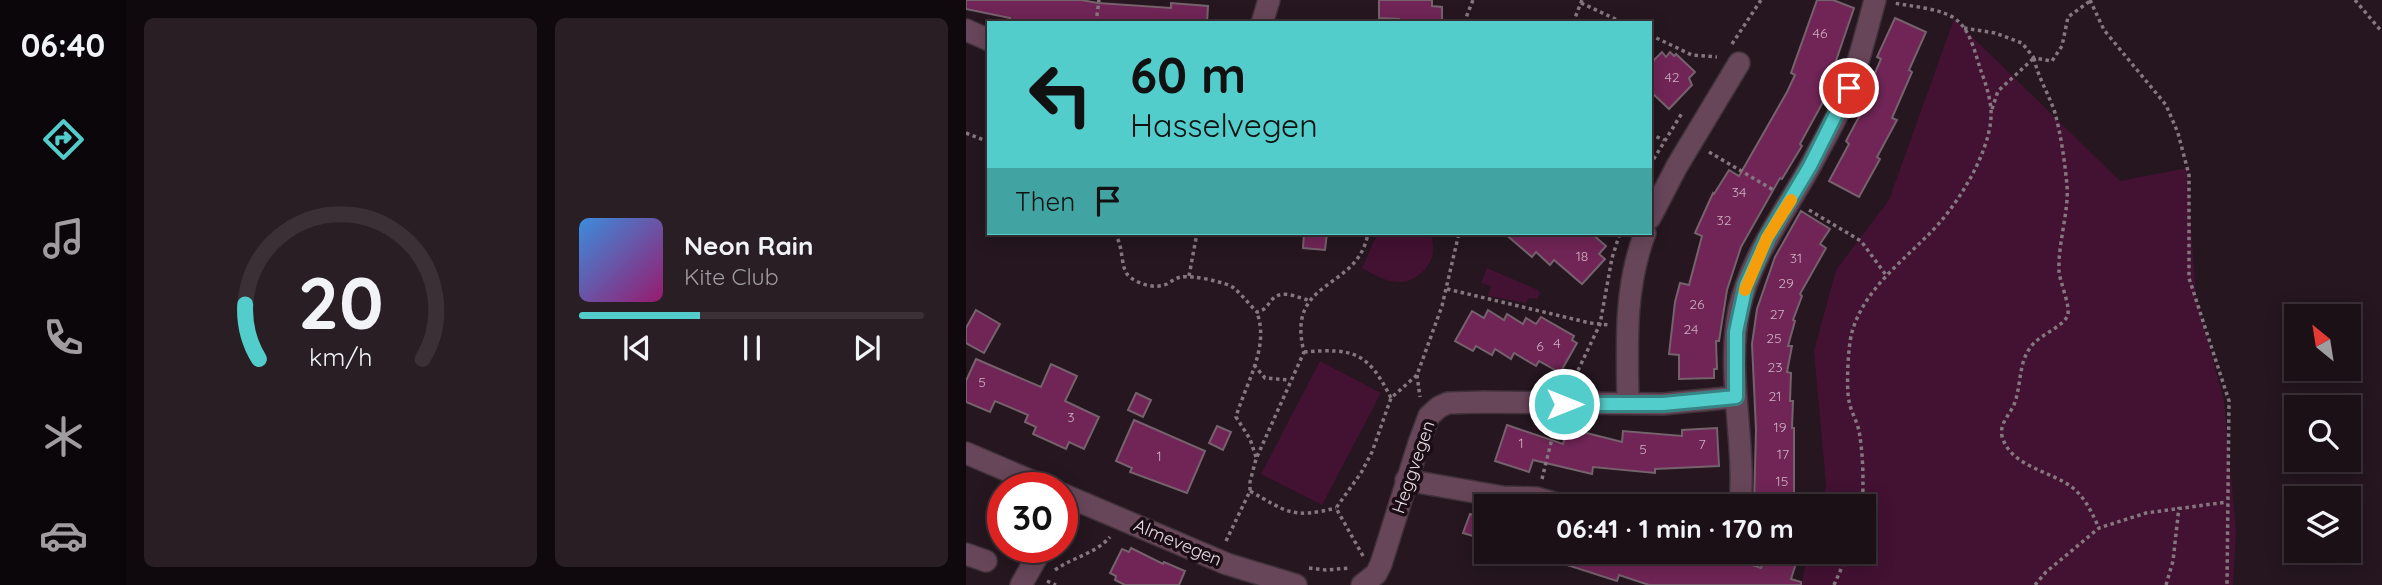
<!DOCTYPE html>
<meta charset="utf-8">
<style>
body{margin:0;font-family:Quicksand,sans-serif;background:#291e24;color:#f1f3f6;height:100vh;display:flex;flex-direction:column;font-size:26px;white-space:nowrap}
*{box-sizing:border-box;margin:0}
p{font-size:23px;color:#a09da1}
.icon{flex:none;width:38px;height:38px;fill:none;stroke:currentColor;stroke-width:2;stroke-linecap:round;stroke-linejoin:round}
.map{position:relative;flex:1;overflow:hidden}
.drawer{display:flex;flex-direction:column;gap:18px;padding:18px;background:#0f090d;width:840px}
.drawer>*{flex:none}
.top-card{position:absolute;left:21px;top:21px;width:665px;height:214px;border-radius:0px;box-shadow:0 4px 18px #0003,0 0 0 2px #3a3036;background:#53cdcb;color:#111;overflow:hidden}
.needle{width:46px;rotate:330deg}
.controls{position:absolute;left:1318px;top:304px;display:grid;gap:14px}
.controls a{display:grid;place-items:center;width:77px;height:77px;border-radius:0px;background:#1c1017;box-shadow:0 4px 18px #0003,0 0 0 2px #3a3036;font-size:35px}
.speed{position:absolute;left:21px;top:472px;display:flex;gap:14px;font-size:35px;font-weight:700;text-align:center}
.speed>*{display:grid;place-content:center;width:91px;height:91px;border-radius:50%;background:#1c1017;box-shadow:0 4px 18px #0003,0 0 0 2px #3a3036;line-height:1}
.speed .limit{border:10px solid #d22;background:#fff;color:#111}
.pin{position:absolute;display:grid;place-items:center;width:60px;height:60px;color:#fff;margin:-30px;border:4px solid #fff;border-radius:50%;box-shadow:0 2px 7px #0007}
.me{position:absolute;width:77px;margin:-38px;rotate:90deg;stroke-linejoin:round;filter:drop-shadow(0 0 5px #0008)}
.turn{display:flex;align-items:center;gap:24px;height:147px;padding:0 28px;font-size:32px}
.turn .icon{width:91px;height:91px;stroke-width:2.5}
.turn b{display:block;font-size:49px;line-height:60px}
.then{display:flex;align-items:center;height:66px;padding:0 28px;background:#0003;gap:14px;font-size:26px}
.drawer .card{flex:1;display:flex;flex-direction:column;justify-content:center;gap:10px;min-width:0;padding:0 24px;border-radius:10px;background:#291e24}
.drawer .dial{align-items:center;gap:0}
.dial svg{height:182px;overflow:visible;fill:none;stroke:#3a3036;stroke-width:7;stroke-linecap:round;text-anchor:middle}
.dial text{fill:#f1f3f6;stroke:none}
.song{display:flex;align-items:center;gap:21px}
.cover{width:84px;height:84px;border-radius:10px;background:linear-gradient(135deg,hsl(210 70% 55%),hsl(320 70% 35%))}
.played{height:7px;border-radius:4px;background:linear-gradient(90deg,#53cdcb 35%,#3a3036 35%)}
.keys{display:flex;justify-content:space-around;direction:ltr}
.drawer .tiles{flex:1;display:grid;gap:18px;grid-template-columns:repeat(2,1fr)}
.trip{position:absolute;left:508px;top:494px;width:402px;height:70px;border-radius:0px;background:#1c1017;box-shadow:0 4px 18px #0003,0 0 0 2px #3a3036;font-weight:700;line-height:70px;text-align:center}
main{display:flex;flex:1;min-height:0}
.dock{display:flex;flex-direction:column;width:126px;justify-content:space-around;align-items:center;background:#0b0609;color:#a09da1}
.dock .icon{width:49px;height:49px}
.dock .selected{color:#53cdcb}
.dock b{font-size:32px;color:#f1f3f6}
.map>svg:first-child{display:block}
</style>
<main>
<nav class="dock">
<b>06:40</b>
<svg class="icon selected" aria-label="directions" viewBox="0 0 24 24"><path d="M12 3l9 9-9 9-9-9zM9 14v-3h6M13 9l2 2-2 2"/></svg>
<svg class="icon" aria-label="music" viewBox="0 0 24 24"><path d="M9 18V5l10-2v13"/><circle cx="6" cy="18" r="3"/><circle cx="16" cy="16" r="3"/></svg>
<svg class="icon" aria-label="phone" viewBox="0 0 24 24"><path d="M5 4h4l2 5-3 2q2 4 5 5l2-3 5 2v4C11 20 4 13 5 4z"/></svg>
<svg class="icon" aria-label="climate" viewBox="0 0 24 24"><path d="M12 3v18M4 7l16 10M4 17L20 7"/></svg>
<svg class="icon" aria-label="car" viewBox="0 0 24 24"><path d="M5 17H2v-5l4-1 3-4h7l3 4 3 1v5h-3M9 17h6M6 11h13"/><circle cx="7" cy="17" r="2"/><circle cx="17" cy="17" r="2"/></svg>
</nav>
<section class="drawer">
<div class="tiles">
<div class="card dial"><svg viewBox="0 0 100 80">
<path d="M14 69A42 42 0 1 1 86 69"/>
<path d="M14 69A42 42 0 0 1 8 45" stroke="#53cdcb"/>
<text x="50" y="56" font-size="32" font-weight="700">20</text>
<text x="50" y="72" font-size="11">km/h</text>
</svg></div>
<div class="card">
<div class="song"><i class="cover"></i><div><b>Neon Rain</b><p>Kite Club</p></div></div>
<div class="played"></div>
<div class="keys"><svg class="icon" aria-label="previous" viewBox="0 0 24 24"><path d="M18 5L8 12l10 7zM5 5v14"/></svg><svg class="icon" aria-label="pause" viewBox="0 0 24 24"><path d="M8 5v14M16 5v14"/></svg><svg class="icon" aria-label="next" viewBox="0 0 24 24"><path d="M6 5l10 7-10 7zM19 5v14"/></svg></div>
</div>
</div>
</section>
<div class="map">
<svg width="1416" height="585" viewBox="0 0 1416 585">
<rect width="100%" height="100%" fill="#25161f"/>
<g fill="#431132">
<polygon points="988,19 1154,181 1221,168 1230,297 1258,401 1270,531 1267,585 835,585 843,551 898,551 898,506 855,506 860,485 848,351 870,270 923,200"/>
<path d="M412 233H465C466 238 467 244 467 250 467 266 449 283 433 282 420 282 407 274 396 268Z"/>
<polygon points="521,268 572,290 574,293 571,299 563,298 560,303 522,296 525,286 515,283"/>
<polygon points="354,361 415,393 356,505 295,474"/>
</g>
<g fill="#702556" stroke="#75626c" stroke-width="2">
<polygon points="0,0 115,0 132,3 205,8 205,3 242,6 241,23 43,23 44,18 0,9"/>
<polygon points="413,0 466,0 466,6 476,7 476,23 433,23 433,19 413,18"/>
<polygon points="851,0 867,0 888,8 860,90 863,91 834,144 836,146 816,179 814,178 775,247 761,290 753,341 750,341 751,369 748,369 748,378 713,379 713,355 703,354 709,302 714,283 723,285 736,236 729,233 747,193 748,194 763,170 773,176 821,92 829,75 825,73"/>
<polygon points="929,18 960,32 943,70 946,72 926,118 931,120 911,157 914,159 893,197 863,181 883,144 880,141 902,100 898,98 915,59 911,57"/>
<polygon points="696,52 700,57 704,52 708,56 710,54 729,72 723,78 726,85 703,109 684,91 684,64"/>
<polygon points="835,211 864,229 854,244 860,248 834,294 836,296 827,320 829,321 822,346 826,346 821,372 825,373 824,401 827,401 826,428 828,428 828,496 821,495 821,506 788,506 790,430 786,344 791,309 809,257"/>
<polygon points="338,233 361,233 359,250 337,248"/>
<polygon points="538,233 625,233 640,246 633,254 639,259 616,284 588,260 584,265 570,252 566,257"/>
<polygon points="10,310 34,324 18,353 0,343 0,328"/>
<polygon points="522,310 538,320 541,314 557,324 560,318 570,324 575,317 608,336 606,340 611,343 594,373 573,361 570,366 548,353 545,359 529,349 526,355 510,346 507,351 489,341 506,311 518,318"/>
<polygon points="10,359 75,387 85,364 111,376 99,401 133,417 118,449 103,442 100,449 67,434 70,427 59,422 62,415 29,401 24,412 0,402 0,381"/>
<polygon points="170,393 185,400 177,417 162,410"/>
<polygon points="168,420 239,451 221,493 164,472 166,468 150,461"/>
<polygon points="541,425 597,444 601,428 656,442 657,431 716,436 716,430 751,428 753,466 689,469 689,473 627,467 626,474 567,460 563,472 529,461"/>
<polygon points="251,426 265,432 257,450 243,443"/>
<polygon points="504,514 520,519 520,540 497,533"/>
<polygon points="165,548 197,564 198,562 219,571 213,585 159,585 149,580 150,576 144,573 156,549 163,552"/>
<polygon points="570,551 698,551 722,559 723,555 739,561 741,553 753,557 753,554 795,568 801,551 834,551 825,579 835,582 835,585 683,585 653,575 651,581 570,555"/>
</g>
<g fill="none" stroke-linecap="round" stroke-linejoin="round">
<defs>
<g id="minor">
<polyline points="296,23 303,0"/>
<polyline points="0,30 23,40"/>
<polyline points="684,218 711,166 773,63"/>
<path d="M662 403C661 345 658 288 679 233"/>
<polyline points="0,453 82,488"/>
<polyline points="440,480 537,497 571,498 599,506"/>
<polyline points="96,494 261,564 330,585"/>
<path d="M774 506C780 441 760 374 773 310 785 255 820 211 846 163 859 138 874 113 884 87 894 58 901 29 909 0"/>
<polyline points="0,554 20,561"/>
<polyline points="55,585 76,548"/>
<polyline points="396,585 410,574 415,564 453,443 463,416 473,407 482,403 518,402 697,404 770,397"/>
</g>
</defs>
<use href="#minor" stroke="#40323a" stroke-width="24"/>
<g stroke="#85777f" stroke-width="3.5" stroke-dasharray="3.5 3.5" stroke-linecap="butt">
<polyline points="1124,0 1138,30 1200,105 1212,133 1223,175 1223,278 1263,401 1261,585"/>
<polyline points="1389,0 1416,32"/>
<polyline points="615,3 658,23"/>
<polyline points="130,23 133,0"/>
<polyline points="498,23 507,0"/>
<polyline points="607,23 616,0"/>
<polyline points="998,28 1029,33 1056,43 1068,58 1086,61 1096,46 1102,17 1124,1"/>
<polyline points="684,35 726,55 751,57"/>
<polyline points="766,44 795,0"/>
<path d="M1068 58C1072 78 1083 94 1089 113 1095 135 1099 163 1101 186 1103 211 1092 243 1093 270 1093 281 1106 308 1101 317 1095 327 1077 334 1068 343 1052 360 1056 381 1049 402 1045 414 1033 423 1036 436 1044 467 1086 471 1107 488 1120 499 1126 513 1133 528"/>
<polyline points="1026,109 1032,91 1068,58"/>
<polyline points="0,133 23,142"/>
<polyline points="684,134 698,140"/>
<polyline points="743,152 809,191"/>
<polyline points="684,165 716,113"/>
<polyline points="843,210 895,241 920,275"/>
<path d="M148 233C159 246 153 269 164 277 174 285 190 289 201 284 206 281 210 278 215 277 226 275 260 282 268 288 276 295 283 304 291 312 303 310 303 298 313 295 321 292 334 298 342 300"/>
<polyline points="223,276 231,233"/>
<polyline points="481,289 624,323 643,325"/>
<path d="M338 352C388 348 402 352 425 398"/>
<polyline points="288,365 299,378 324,380"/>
<polyline points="451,375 454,397"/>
<polyline points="606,383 634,324 646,258 654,233"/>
<path d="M290 457 284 439 270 417C279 385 304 347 291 313"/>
<polyline points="576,479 590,422"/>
<path d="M284 491C321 512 326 519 370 508"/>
<path d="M896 506C898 484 897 453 893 431 891 421 885 412 883 401 880 388 882 346 886 332 898 291 931 266 960 237 988 211 1023 156 1025 117 1026 103 1020 84 1015 71 1010 56 1005 33 993 22 979 8 947 7 928 3"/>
<path d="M260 541 284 491V482L290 459 338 352C319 277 392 292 402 233"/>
<polyline points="397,556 370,508 395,473 406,452 425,398 451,375 476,306 493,233"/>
<polyline points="343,568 360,570 384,568"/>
<path d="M89 570C107 557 129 554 144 537"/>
<polyline points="81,581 90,585"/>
<polyline points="868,585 883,551"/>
<polyline points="1069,585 1080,572 1133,528 1180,513 1261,502"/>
<polyline points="1200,585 1207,561 1213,507"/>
</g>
<use href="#minor" stroke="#68465a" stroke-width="21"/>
</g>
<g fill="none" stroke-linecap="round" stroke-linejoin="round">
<defs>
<polyline id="route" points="598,404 697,404 770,397 770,332 780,285 801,238 844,166 883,88"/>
</defs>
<use href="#route" stroke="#368584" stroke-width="18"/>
<use href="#route" stroke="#53cdcb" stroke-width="12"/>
<polyline stroke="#f59e0b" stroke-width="12" points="779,290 801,238 825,200"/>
</g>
<g text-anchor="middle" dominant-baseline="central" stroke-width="7" stroke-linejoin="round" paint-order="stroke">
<g font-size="14" fill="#cbafc0">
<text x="854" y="33">46</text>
<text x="706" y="77">42</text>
<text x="773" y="192">34</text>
<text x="758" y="220">32</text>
<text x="616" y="256">18</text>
<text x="830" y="258">31</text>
<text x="820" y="283">29</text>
<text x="731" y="304">26</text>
<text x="811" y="314">27</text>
<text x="725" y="329">24</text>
<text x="808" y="338">25</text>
<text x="591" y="343">4</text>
<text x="574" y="346">6</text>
<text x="809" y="367">23</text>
<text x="16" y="382">5</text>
<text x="809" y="396">21</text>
<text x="105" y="417">3</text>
<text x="814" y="427">19</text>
<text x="555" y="443">1</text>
<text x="736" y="444">7</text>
<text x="677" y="449">5</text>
<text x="817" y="454">17</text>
<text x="193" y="456">1</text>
<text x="816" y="481">15</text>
</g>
<g font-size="18" fill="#e9dde3" stroke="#1b0d15">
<text transform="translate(447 467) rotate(-71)">Heggvegen</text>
<text transform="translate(212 542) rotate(23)">Almevegen</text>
</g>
</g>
</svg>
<div class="controls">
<a><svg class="needle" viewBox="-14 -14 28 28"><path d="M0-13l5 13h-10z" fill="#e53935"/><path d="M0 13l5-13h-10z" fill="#a09da1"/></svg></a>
<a><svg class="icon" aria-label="search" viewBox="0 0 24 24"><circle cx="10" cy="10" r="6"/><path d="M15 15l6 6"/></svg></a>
<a><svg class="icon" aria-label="layers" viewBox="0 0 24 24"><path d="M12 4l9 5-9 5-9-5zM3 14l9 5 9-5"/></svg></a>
</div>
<div class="speed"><div class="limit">30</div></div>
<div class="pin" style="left:883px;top:88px;background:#d93025"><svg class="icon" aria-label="arrive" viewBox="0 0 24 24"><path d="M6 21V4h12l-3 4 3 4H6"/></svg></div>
<svg class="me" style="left:598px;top:404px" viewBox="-20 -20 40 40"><circle r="17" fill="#53cdcb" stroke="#fff" stroke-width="3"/><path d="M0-11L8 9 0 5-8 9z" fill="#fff"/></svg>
<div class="trip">06:41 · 1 min · 170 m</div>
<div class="top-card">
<div class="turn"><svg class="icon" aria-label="left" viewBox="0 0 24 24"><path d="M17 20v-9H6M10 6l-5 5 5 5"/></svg><div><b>60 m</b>Hasselvegen</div></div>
<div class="then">Then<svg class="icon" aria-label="arrive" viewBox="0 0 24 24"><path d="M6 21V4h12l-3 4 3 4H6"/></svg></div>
</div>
</div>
</main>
